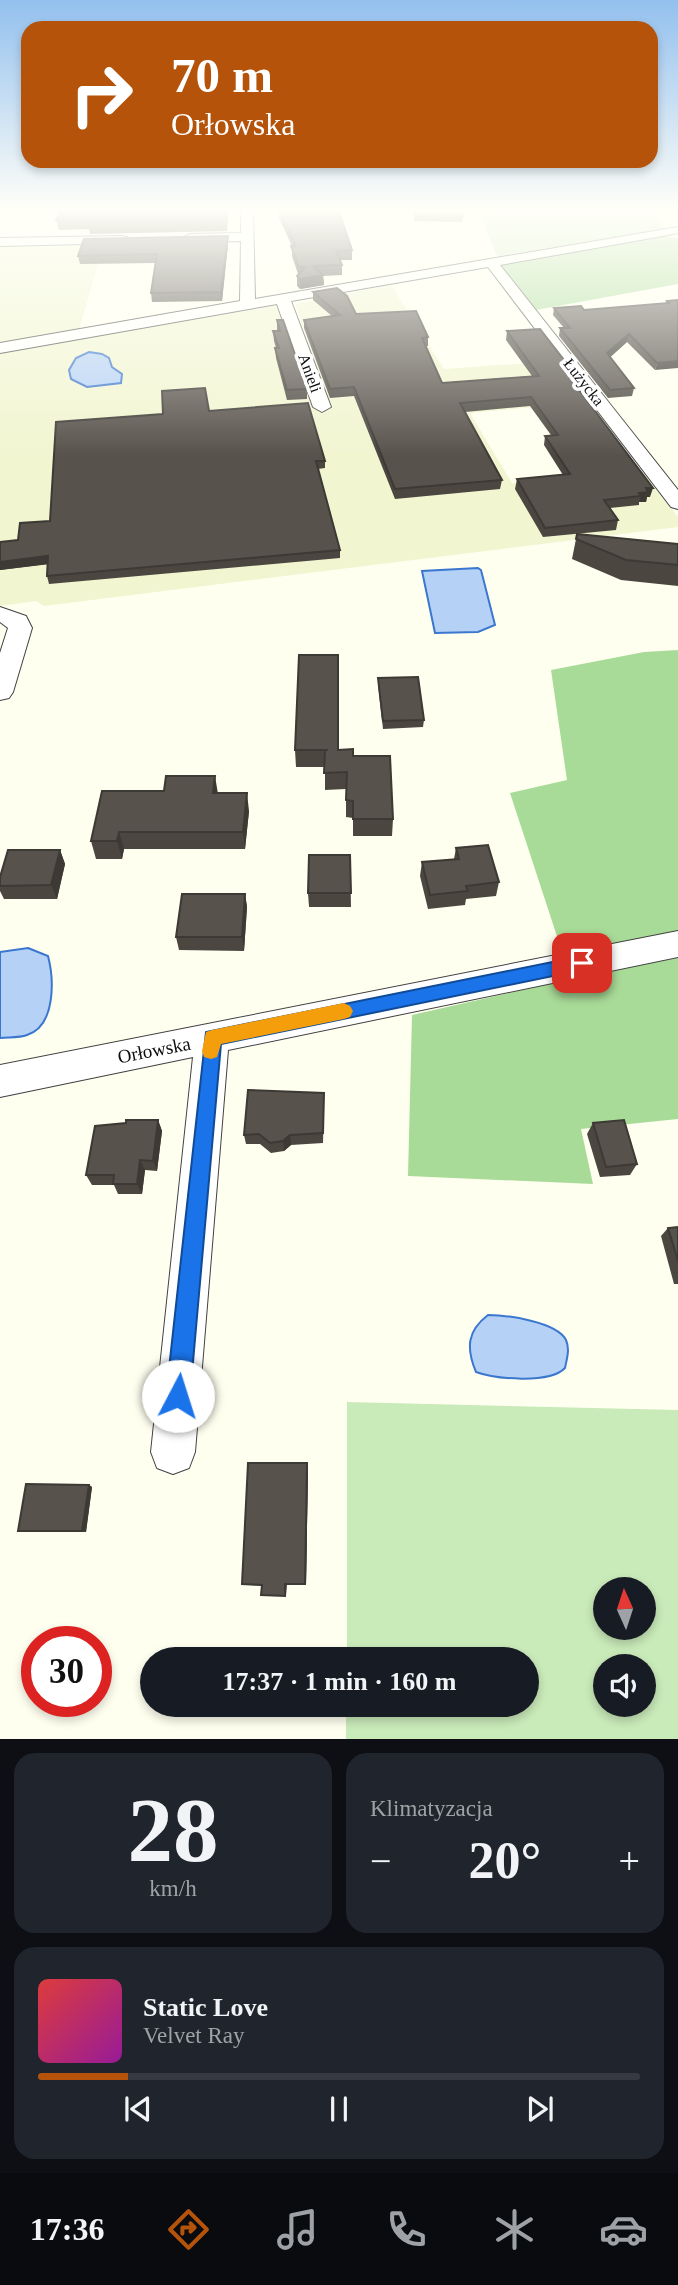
<!DOCTYPE html>
<html lang="pl">
<meta charset="utf-8">
<style>
body{margin:0;font-family:"Times New Roman",serif;background:#20242c;color:#f1f3f6;height:100vh;display:flex;flex-direction:column;font-size:26px;white-space:nowrap}
*{box-sizing:border-box;margin:0}
p{font-size:23px;color:#9ea1a6}
.icon{flex:none;width:38px;height:38px;fill:none;stroke:currentColor;stroke-width:2;stroke-linecap:round;stroke-linejoin:round}
.map{position:relative;height:1739px;overflow:hidden}
.side{display:flex;flex-direction:column;gap:14px;padding:14px;background:#0d0f14;flex:1}
.side>*{flex:none}
.hud{position:absolute;left:21px;top:21px;width:637px;height:147px;border-radius:21px;box-shadow:0 4px 10px #0003;background:#b45309;color:#fff;overflow:hidden}
.needle{width:46px;rotate:357deg}
.fabs{position:absolute;left:593px;top:1577px;display:grid;gap:14px}
.fabs a{display:grid;place-items:center;width:63px;height:63px;border-radius:50%;background:#171b24;box-shadow:0 4px 10px #0003;font-size:35px}
.speed{position:absolute;left:21px;top:1626px;display:flex;gap:14px;font-size:35px;font-weight:700;text-align:center}
.speed>*{display:grid;place-content:center;width:91px;height:91px;border-radius:50%;background:#171b24;box-shadow:0 4px 10px #0003;line-height:1}
.speed .limit{border:10px solid #d22;background:#fff;color:#111}
.pin{position:absolute;display:grid;place-items:center;width:60px;height:60px;color:#fff;margin:-30px;border-radius:14px;box-shadow:0 4px 10px #0006}
.me{position:absolute;width:77px;margin:-38px;rotate:5deg;stroke-linejoin:round;filter:drop-shadow(0 0 5px #0008)}
.turn{display:flex;align-items:center;gap:24px;height:147px;padding:0 35px;font-size:32px}
.turn .icon{width:91px;height:91px;stroke-width:2.5}
.turn b{display:block;font-size:49px;line-height:60px}
.big{font-size:52px;font-weight:600;line-height:1.1}
.side .tile{flex:1;display:flex;flex-direction:column;justify-content:center;gap:10px;min-width:0;padding:0 24px;border-radius:21px;background:#20242c}
.side .dial{align-items:center;gap:0}
.dial b{font-size:91px;line-height:1}
.song{display:flex;align-items:center;gap:21px}
.cover{width:84px;height:84px;border-radius:10px;background:linear-gradient(135deg,hsl(0 70% 55%),hsl(300 70% 35%))}
.played{height:7px;border-radius:4px;background:linear-gradient(90deg,#b45309 15%,#363941 15%)}
.keys{display:flex;justify-content:space-around;direction:ltr}
.heat{display:flex;justify-content:space-between;align-items:center;font-size:38px;direction:ltr}
.side .tiles{flex:1;display:grid;gap:14px;grid-template-columns:1fr 1fr}
.tile:last-child{grid-column:span 2}
.trip{position:absolute;left:140px;top:1647px;width:399px;height:70px;border-radius:35px;background:#171b24;box-shadow:0 4px 10px #0003;font-weight:600;line-height:70px;text-align:center}
.tabs{display:flex;height:112px;justify-content:space-around;align-items:center;background:#090b0e;color:#9ea1a6}
.tabs .icon{width:49px;height:49px}
.tabs .current{color:#b45309}
.tabs b{font-size:32px;color:#f1f3f6}
.map>svg:first-child{display:block}
</style>
<div class="map">
<svg width="678" height="1739" viewBox="0 0 678 1739">
<rect width="100%" height="100%" fill="#fffff0"/>
<g fill="#f1f5d0">
<polygon points="104,243 79,330 0,343 0,246"/>
<polygon points="391,285 444,369 558,361 590,402 470,413 512,483 643,472 678,517 678,527 44,606 36,601 0,606 0,353 281,304 312,408 330,406 295,304"/>
</g>
<g fill="#c9eab9" fill-rule="evenodd">
<polygon points="479,212 647,212 660,219 664,229 497,256"/>
<path d="M347 1402 678 1410V1739H346V1705L527 1704V1659H347ZM606 1589H644V1628H606ZM606 1666H644V1704H606Z"/>
</g>
<g fill="#a9db98">
<polygon points="654,236 678,238 678,284 536,310 501,265"/>
<polygon points="678,650 678,1119 581,1129 593,1184 408,1176 412,1015 571,979 510,793 567,780 551,670 644,652"/>
</g>
<g fill="#b5d1f6" stroke="#3b77ce" stroke-width="2">
<polygon points="89,352 102,354 109,358 112,367 122,374 121,383 87,387 71,379 69,370 76,358"/>
<polygon points="478,568 481,570 495,625 478,632 435,633 422,571"/>
<path d="M28 948 48 956C54 979 56 1026 27 1035 19 1038 9 1037 0 1038V952Z"/>
<path d="M488 1315C507 1315 557 1322 566 1340 570 1349 567 1358 565 1368 550 1384 495 1379 476 1372 466 1348 467 1331 488 1315Z"/>
</g>
<g fill="none" stroke-linecap="round" stroke-linejoin="round">
<defs>
<g id="minor">
<polygon points="241,212 253,212 255,299 678,227 678,233 674,234 500,265 678,490 678,509 671,507 488,267 291,301 331,407 322,412 313,407 277,304 0,353 0,343 240,301 241,241 189,242 182,238 189,234 241,233"/>
<polygon points="122,236 127,237 127,243 0,246 0,238"/>
<polygon points="0,607 26,616 32,628 13,692 9,698 0,700 0,653 8,628 0,622"/>
<polygon points="678,931 678,957 228,1050 195,1452 189,1468 173,1474 157,1468 151,1452 193,1057 0,1097 0,1065"/>
</g>
</defs>
<use href="#minor" stroke="#414141" stroke-width="2"/>
<use href="#minor" fill="#fff" fill-rule="evenodd"/>
</g>
<g fill="#4b4740">
<polygon points="60,212 228,212 227,231 90,234 89,229 59,230 56,220"/>
<polygon points="279,212 339,212 352,250 352,260 340,260 342,265 342,275 323,276 324,285 300,289 297,286 297,276 298,274 292,256 292,246 279,218"/>
<polygon points="414,212 465,212 462,222 414,221"/>
<polygon points="228,244 222,301 152,302 151,293 156,263 80,264 78,256"/>
<polygon points="313,292 356,314 428,337 428,346 425,346 442,383 532,376 506,340 507,331 588,391 586,399 650,497 647,497 646,502 639,502 639,505 610,508 618,520 616,530 543,537 515,489 517,479 563,475 544,445 545,436 551,435 530,406 465,412 502,480 500,489 395,499 354,396 330,398 304,328 304,320 332,316 313,300"/>
<polygon points="678,300 655,370 627,342 610,357 634,388 632,396 608,398 559,336 560,328 564,328 553,315 554,308 584,310 666,304 667,301"/>
<polygon points="277,320 307,389 307,399 287,400 276,358 275,348 276,348 274,341 273,331 277,331"/>
<polygon points="209,411 325,461 325,468 318,469 340,550 340,558 49,584 47,576 47,564 0,570 0,542 18,540 50,521"/>
<polygon points="577,534 678,544 678,586 621,580 572,559"/>
<polygon points="378,678 424,720 423,727 383,729 378,685"/>
<polygon points="295,750 338,750 353,756 393,819 392,836 353,836 353,818 346,817 346,789 325,790 325,767 296,767"/>
<polygon points="218,793 249,811 245,849 124,849 122,859 96,859 91,841"/>
<polygon points="456,848 499,882 496,896 466,899 465,905 428,909 420,876 422,862 454,859"/>
<polygon points="60,850 65,864 57,899 4,899 0,891 0,877"/>
<polygon points="350,855 351,907 309,907 308,893"/>
<polygon points="245,894 247,907 244,951 179,950 176,937"/>
<polygon points="324,1103 323,1143 291,1145 284,1151 271,1153 260,1144 246,1144 244,1135"/>
<polygon points="158,1120 162,1131 157,1171 145,1170 142,1194 118,1194 114,1185 92,1185 86,1175"/>
<polygon points="593,1123 637,1164 630,1175 600,1177 587,1134"/>
<polygon points="678,1227 678,1284 674,1284 661,1236 668,1228"/>
<polygon points="308,1467 306,1585 287,1585 286,1596 261,1595 262,1586 242,1584"/>
<polygon points="89,1485 92,1487 86,1532 22,1532 18,1531"/>
</g>
<g fill="#3d3934">
<polygon points="227,212 228,212 227,231 226,220"/>
<polygon points="228,236 228,244 222,301 221,292"/>
<polygon points="323,275 324,285 300,289 300,279"/>
<polygon points="629,334 627,342 606,361 607,353"/>
<polygon points="678,361 678,368 655,370 657,363"/>
<polygon points="646,488 653,488 650,497 647,497 646,502 639,502 641,496 639,493"/>
<polygon points="48,556 50,564 0,570 0,562"/>
<polygon points="215,776 218,794 213,793"/>
<polygon points="247,793 249,811 245,849 243,832"/>
<polygon points="119,832 124,849 122,859 117,841"/>
<polygon points="60,850 65,864 57,899 51,885"/>
<polygon points="245,894 247,907 244,951 242,937"/>
<polygon points="158,1120 162,1131 157,1171 153,1161"/>
<polygon points="290,1135 291,1145 284,1151 283,1141"/>
<polygon points="140,1160 145,1170 142,1194 137,1184"/>
<polygon points="307,1463 308,1467 306,1585 305,1584"/>
<polygon points="89,1485 92,1487 86,1532 82,1531"/>
</g>
<g fill="#57524b" stroke="#3d3934" stroke-width="2">
<polygon points="60,212 227,212 226,220 88,223 90,219 56,220"/>
<polygon points="280,212 339,212 352,250 336,251 342,265 313,266 323,275 300,279 297,276 305,267 299,267 291,246 296,246"/>
<polygon points="228,236 221,292 151,293 157,254 78,256 84,239"/>
<polygon points="337,288 347,296 356,314 416,311 428,337 422,338 442,383 539,376 507,331 540,329 588,391 580,391 653,488 646,488 648,492 639,493 641,496 604,500 618,520 545,528 517,479 570,474 545,436 558,435 531,397 460,403 502,480 395,489 354,387 330,389 304,320 340,315 313,292"/>
<polygon points="678,300 678,361 657,363 629,334 607,353 634,388 610,390 560,328 570,328 554,308 581,306 584,310 669,303 667,301"/>
<polygon points="277,320 283,320 307,389 287,390 275,348 279,348 273,331 280,331"/>
<polygon points="205,388 209,411 308,403 325,461 316,461 340,550 47,576 48,556 0,562 0,542 18,540 20,523 50,521 56,422 163,414 162,391"/>
<polygon points="577,534 678,544 678,565 626,560 576,539"/>
<polygon points="299,655 338,655 338,750 353,749 353,756 390,756 393,819 353,819 353,801 346,800 347,772 324,773 325,750 328,750 295,750"/>
<polygon points="418,677 424,720 383,721 378,678"/>
<polygon points="166,776 215,776 213,793 247,793 243,832 119,832 117,841 91,841 102,791 164,791"/>
<polygon points="488,845 499,882 466,886 468,891 430,895 422,862 459,859 456,848"/>
<polygon points="8,850 60,850 51,885 0,886 0,877"/>
<polygon points="309,855 350,855 351,893 308,893"/>
<polygon points="182,894 245,894 242,937 176,937"/>
<polygon points="248,1090 324,1093 323,1133 290,1135 283,1141 270,1143 259,1134 244,1135"/>
<polygon points="126,1120 158,1120 153,1161 140,1160 137,1184 113,1184 114,1175 86,1175 95,1126 126,1123"/>
<polygon points="624,1120 637,1164 606,1167 593,1123"/>
<polygon points="678,1227 678,1261 668,1228"/>
<polygon points="248,1463 307,1463 305,1584 285,1584 285,1596 261,1595 262,1585 242,1584"/>
<polygon points="26,1484 89,1485 82,1531 18,1531"/>
</g>
<linearGradient id="sky" x2="0" y2="1"><stop stop-color="#93c0ee"/><stop offset="0.46" stop-color="#fffff8"/><stop offset="1" stop-color="#fffff8" stop-opacity="0"/></linearGradient>
<rect width="678" height="456" fill="url(#sky)"/>
<polygon fill="#1a73e8" stroke="#114b97" stroke-width="2" points="582,956 588,958 591,963 588,968 582,970 221,1044 190,1396 186,1405 178,1408 170,1405 166,1396 206,1032"/>
<polygon fill="#f59e0b" points="344,1003 350,1006 353,1011 350,1017 344,1019 221,1044 217,1057 211,1059 204,1057 202,1051 206,1032 212,1030"/>
<g text-anchor="middle" dominant-baseline="central" stroke-width="7" stroke-linejoin="round" paint-order="stroke">
<g font-size="16" fill="#0e0e0e" stroke="#fff">
<text transform="translate(310 373) rotate(70)">Anieli</text>
<text transform="translate(584 382) rotate(52)">Łużycka</text>
</g>
<g font-size="19" fill="#0e0e0e" stroke="#fff">
<text transform="translate(154 1050) rotate(-11)">Orłowska</text>
</g>
</g>
</svg>
<div class="fabs">
<a><svg class="needle" viewBox="-14 -14 28 28"><path d="M0-13l5 13h-10z" fill="#e53935"/><path d="M0 13l5-13h-10z" fill="#9ea1a6"/></svg></a>
<a><svg class="icon" aria-label="sound" viewBox="0 0 24 24"><path d="M4 9h4l5-4v14l-5-4H4zM17 9q2 3 0 6"/></svg></a>
</div>
<div class="speed"><div class="limit">30</div></div>
<div class="pin" style="left:582px;top:963px;background:#d93025"><svg class="icon" aria-label="arrive" viewBox="0 0 24 24"><path d="M6 21V4h12l-3 4 3 4H6"/></svg></div>
<svg class="me" style="left:178px;top:1396px" viewBox="-20 -20 40 40"><circle r="19" fill="#fff"/><path d="M0-13L10 11 0 6-10 11z" fill="#1a73e8"/></svg>
<div class="trip">17:37 · 1 min · 160 m</div>
<div class="hud">
<div class="turn"><svg class="icon" aria-label="right" viewBox="0 0 24 24"><path d="M7 20v-9h11M14 6l5 5-5 5"/></svg><div><b>70 m</b>Orłowska</div></div>
</div>
</div>
<section class="side">
<div class="tiles">
<div class="tile dial"><b>28</b><p>km/h</p></div>
<div class="tile"><p>Klimatyzacja</p>
<div class="heat"><a>−</a><b class="big">20°</b><a>+</a></div>
</div>
<div class="tile">
<div class="song"><i class="cover"></i><div><b>Static Love</b><p>Velvet Ray</p></div></div>
<div class="played"></div>
<div class="keys"><svg class="icon" aria-label="previous" viewBox="0 0 24 24"><path d="M18 5L8 12l10 7zM5 5v14"/></svg><svg class="icon" aria-label="pause" viewBox="0 0 24 24"><path d="M8 5v14M16 5v14"/></svg><svg class="icon" aria-label="next" viewBox="0 0 24 24"><path d="M6 5l10 7-10 7zM19 5v14"/></svg></div>
</div>
</div>
</section>
<nav class="tabs">
<b>17:36</b>
<svg class="icon current" aria-label="directions" viewBox="0 0 24 24"><path d="M12 3l9 9-9 9-9-9zM9 14v-3h6M13 9l2 2-2 2"/></svg>
<svg class="icon" aria-label="music" viewBox="0 0 24 24"><path d="M9 18V5l10-2v13"/><circle cx="6" cy="18" r="3"/><circle cx="16" cy="16" r="3"/></svg>
<svg class="icon" aria-label="phone" viewBox="0 0 24 24"><path d="M5 4h4l2 5-3 2q2 4 5 5l2-3 5 2v4C11 20 4 13 5 4z"/></svg>
<svg class="icon" aria-label="climate" viewBox="0 0 24 24"><path d="M12 3v18M4 7l16 10M4 17L20 7"/></svg>
<svg class="icon" aria-label="car" viewBox="0 0 24 24"><path d="M5 17H2v-5l4-1 3-4h7l3 4 3 1v5h-3M9 17h6M6 11h13"/><circle cx="7" cy="17" r="2"/><circle cx="17" cy="17" r="2"/></svg>
</nav>
